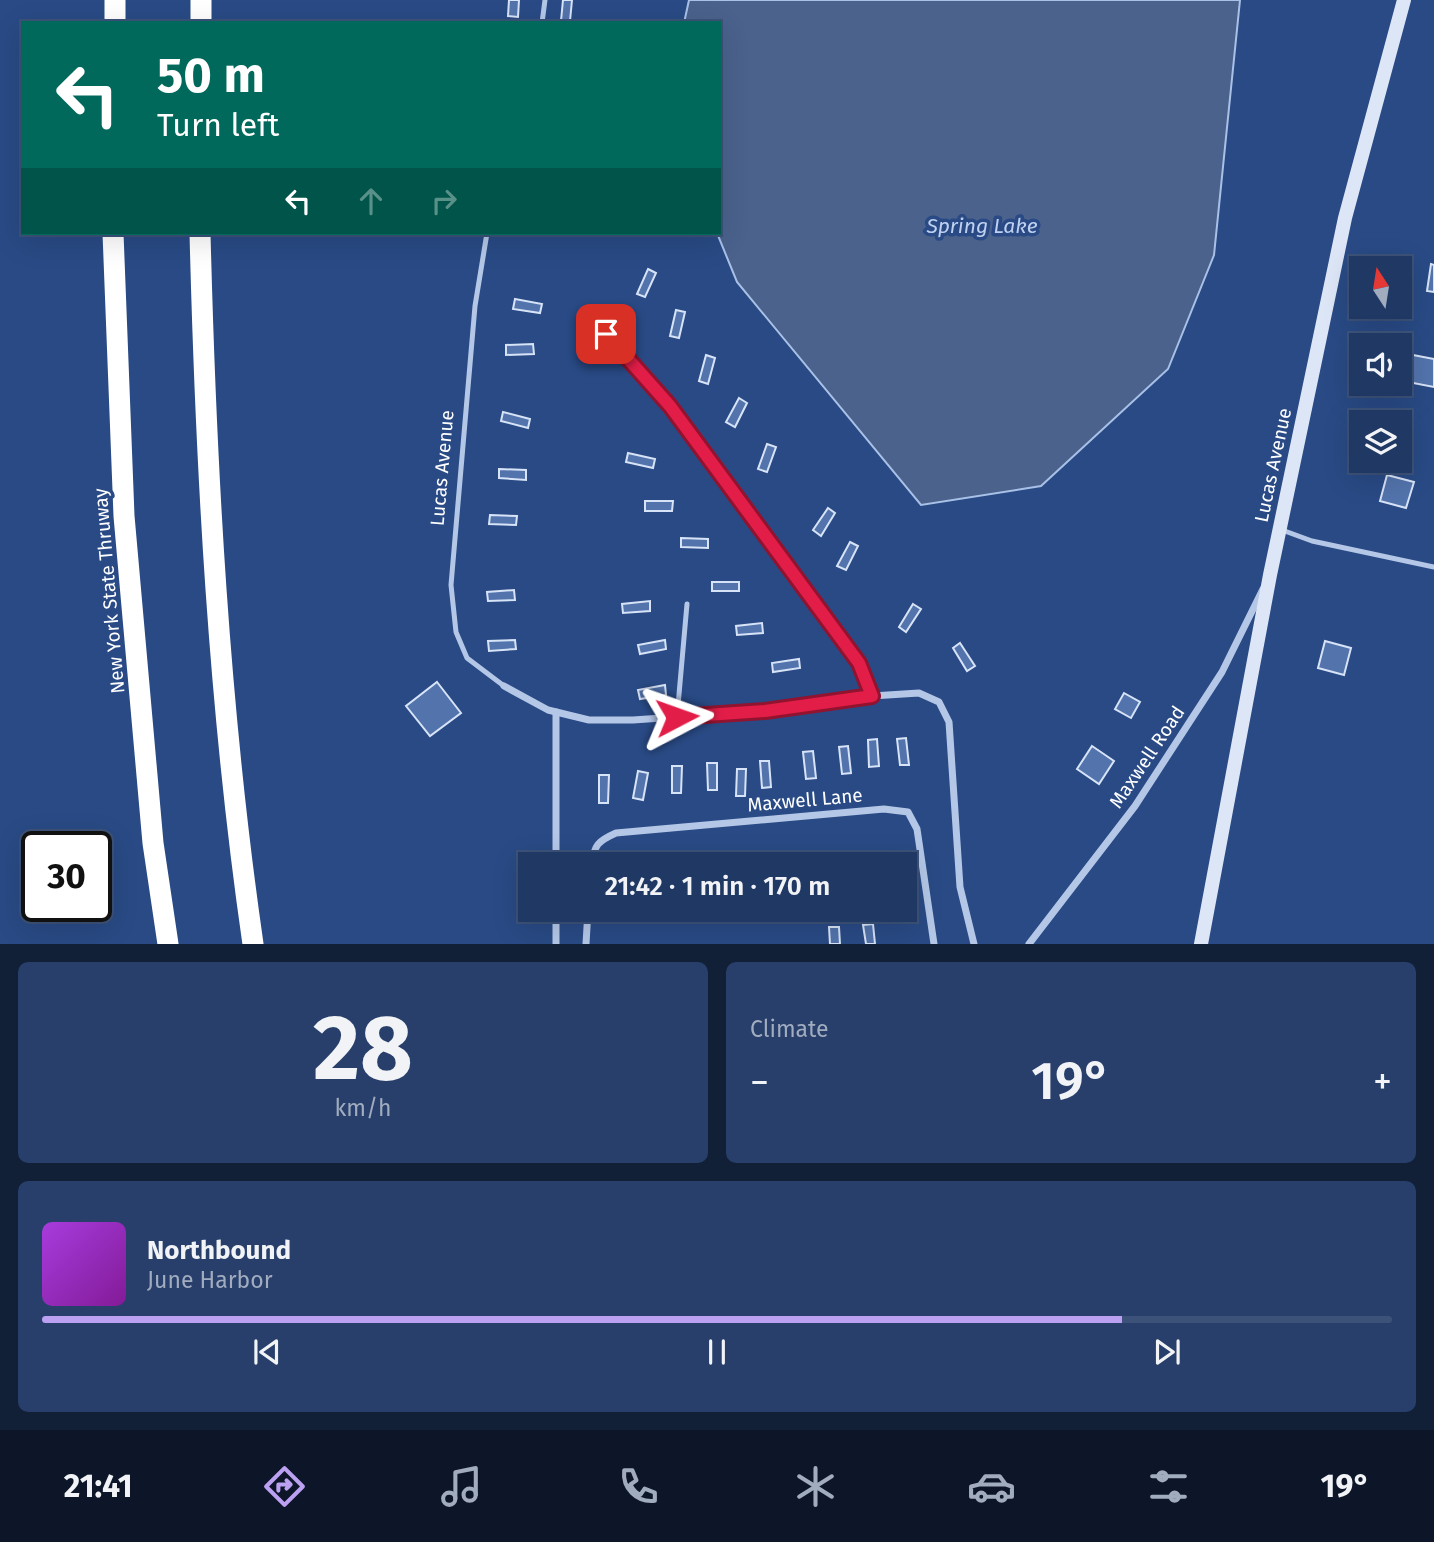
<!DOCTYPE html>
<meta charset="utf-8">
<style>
body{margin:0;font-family:"Fira Sans",sans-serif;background:#273f6a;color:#f1f3f6;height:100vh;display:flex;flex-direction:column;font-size:26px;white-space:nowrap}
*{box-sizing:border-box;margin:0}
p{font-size:23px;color:#a1acbf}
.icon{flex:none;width:38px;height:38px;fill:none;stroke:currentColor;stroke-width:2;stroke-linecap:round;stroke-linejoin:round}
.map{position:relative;height:944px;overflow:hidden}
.details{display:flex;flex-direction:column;gap:18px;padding:18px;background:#111f37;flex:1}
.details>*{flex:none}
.guide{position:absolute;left:21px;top:21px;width:700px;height:214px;border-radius:0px;box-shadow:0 7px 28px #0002,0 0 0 2px #3c5278;background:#00695c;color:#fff;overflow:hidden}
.needle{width:46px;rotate:348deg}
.tools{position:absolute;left:1349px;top:256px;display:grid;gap:14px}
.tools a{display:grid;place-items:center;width:63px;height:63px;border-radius:0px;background:#1f3864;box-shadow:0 7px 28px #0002,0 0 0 2px #3c5278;font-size:35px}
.speed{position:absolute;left:21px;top:831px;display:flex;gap:14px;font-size:35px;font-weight:700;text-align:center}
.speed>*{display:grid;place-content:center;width:91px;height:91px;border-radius:50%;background:#1f3864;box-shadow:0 7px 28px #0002,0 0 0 2px #3c5278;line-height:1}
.speed .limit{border:4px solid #111;border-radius:10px;background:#fff;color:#111}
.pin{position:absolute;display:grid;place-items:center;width:60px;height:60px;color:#fff;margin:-30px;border-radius:14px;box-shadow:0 4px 10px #0006}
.me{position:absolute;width:77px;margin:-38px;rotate:86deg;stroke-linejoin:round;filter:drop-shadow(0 0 5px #0008)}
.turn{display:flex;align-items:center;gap:24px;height:147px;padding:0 21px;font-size:32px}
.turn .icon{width:91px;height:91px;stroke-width:2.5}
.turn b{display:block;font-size:49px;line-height:60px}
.lanes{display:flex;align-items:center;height:66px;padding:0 21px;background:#0003;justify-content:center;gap:35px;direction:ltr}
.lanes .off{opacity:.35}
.big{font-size:52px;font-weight:600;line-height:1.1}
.details .tile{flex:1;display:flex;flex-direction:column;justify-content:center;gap:10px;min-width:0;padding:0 24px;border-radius:10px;background:#273f6a}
.details .dial{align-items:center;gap:0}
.dial b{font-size:91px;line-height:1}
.song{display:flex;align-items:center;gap:21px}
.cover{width:84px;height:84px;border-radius:10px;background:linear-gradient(135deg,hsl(280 70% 55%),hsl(290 70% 35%))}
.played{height:7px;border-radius:4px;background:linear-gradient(90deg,#bca0f2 80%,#3c5278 80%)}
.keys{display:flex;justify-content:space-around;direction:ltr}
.heat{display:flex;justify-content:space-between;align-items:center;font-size:38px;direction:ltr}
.details .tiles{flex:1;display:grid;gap:18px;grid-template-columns:1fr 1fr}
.tile:last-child{grid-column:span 2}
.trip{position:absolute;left:518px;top:852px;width:399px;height:70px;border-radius:0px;background:#1f3864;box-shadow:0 7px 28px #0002,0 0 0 2px #3c5278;font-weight:600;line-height:70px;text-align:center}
.dock{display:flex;height:112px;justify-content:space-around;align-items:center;background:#0c1628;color:#a1acbf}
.dock .icon{width:49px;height:49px}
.dock .on{color:#bca0f2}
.dock b{font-size:32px;color:#f1f3f6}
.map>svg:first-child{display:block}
</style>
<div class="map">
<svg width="1434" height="944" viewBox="0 0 1434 944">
<rect width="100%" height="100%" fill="#294a85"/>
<polygon fill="#4a628c" stroke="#a9c1e7" stroke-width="2" points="689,0 1240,0 1214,255 1168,369 1041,486 921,505 737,282 717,233 719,233 719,23 684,23"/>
<g fill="#5273ac" stroke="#d7e3f6" stroke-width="2">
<polygon points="509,0 519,0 518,17 508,16"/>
<polygon points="563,0 572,0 570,21 561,21"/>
<polygon points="1431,264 1434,265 1434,292 1427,291"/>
<polygon points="648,269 656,273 645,297 637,294"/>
<polygon points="515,299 542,304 540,313 513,309"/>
<polygon points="676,310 685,312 679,338 670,336"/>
<polygon points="533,344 534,354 506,355 506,345"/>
<polygon points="706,355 715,358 708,384 699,381"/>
<polygon points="1413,355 1434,359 1434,387 1408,382"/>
<polygon points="739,398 747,403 735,427 726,422"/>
<polygon points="503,412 530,419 528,428 501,421"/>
<polygon points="767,444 776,447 767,472 758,469"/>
<polygon points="628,453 655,459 653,468 626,462"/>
<polygon points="499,469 526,470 526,480 499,478"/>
<polygon points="1387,475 1414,482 1406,508 1380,501"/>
<polygon points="645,501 673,501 672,511 645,511"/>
<polygon points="828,508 835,513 821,536 813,530"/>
<polygon points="490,515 517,516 516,525 489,524"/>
<polygon points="681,538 708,539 708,548 681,547"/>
<polygon points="850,542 858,546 846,570 837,566"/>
<rect x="712" y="582" width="27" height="9"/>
<polygon points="514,590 515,600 488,601 487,592"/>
<polygon points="650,601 650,611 623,613 622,604"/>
<polygon points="913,604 921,609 906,632 899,627"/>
<polygon points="762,623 763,633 737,635 736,626"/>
<polygon points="515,640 516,649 489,651 488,641"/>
<polygon points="665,640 666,649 640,654 638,645"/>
<polygon points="1325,641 1351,648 1344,675 1318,668"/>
<polygon points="960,643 975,666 967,671 953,648"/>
<polygon points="799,659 800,668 773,672 772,663"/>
<polygon points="437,682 461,713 430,736 406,706"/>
<polygon points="665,685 666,695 640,699 638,690"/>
<polygon points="1124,693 1140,702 1131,718 1115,709"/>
<polygon points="906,738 909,765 900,765 897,739"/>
<polygon points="877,739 879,766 869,767 868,740"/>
<polygon points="848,746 851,773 842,774 839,747"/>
<polygon points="1092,746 1114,761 1099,784 1077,769"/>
<polygon points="813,751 816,778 806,779 803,752"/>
<polygon points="760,761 769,761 771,787 762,788"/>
<polygon points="707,763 717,763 717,790 708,790"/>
<polygon points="672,766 682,766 681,793 672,793"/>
<polygon points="737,769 746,769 745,796 736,796"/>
<polygon points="638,771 648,773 643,800 633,798"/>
<polygon points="599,775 609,775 608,803 599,803"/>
<polygon points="884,852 886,864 877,864 875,853"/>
<polygon points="873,924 875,944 866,944 863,925"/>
<polygon points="829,927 839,927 840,944 830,944"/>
</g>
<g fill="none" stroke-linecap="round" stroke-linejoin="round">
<g stroke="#b4c7e7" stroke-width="5">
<polyline points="542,23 545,0"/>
<polyline points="487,233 475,306 451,585 456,632 467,658 504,686"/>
<polyline points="606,334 670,406 859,663 872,696"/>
<polyline points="1282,530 1312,541 1434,567"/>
<polyline points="677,717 687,604"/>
</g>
<g stroke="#b4c7e7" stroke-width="7">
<polyline points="504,686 548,710 589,720 633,720 765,711 872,696 919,693 939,702 949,722 960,887 974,944"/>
<polyline points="556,712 556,864"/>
<path d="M592 864C594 845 598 841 616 833L884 809 908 812 917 829 934 944"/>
<polyline points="556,910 556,944"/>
<polyline points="586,944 588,910"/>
<polyline points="1029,944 1135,806 1222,672 1263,589"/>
</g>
<polyline stroke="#dde6f7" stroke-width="14" points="1201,944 1270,575 1345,218 1404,0"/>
<g stroke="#fff" stroke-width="21">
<polyline points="115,23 115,0"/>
<polyline points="201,23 201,0"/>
<polyline points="113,233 124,516 153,843 168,944"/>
<path d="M200 233C206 470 219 709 253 944"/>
</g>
</g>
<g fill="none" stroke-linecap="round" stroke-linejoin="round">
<defs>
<polyline id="route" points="606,334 670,406 859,663 872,696 765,711 677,717"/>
</defs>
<use href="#route" stroke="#92132f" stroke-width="18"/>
<use href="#route" stroke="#e11d48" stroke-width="12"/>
</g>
<g text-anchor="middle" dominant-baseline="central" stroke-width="7" stroke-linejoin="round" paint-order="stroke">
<g font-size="19" fill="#fff" stroke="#294a85">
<text transform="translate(1273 465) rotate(-78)">Lucas Avenue</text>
<text transform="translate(442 468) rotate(-85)">Lucas Avenue</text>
<text transform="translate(109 591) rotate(-95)">New York State Thruway</text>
<text transform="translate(1147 757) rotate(-56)">Maxwell Road</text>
<text transform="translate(805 800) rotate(-5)">Maxwell Lane</text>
</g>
<g font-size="21" font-style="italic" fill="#bfd1ef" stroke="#294a85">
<text x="982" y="226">Spring Lake</text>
</g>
</g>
</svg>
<div class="tools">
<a><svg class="needle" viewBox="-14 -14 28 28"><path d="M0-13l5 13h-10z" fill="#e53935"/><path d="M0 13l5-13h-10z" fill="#a1acbf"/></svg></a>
<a><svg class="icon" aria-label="sound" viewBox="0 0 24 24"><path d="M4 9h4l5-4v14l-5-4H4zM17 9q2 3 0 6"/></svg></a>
<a><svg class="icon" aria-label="layers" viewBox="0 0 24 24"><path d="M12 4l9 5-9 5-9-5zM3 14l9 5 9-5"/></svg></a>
</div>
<div class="speed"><div class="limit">30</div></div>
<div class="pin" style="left:606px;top:334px;background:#d93025"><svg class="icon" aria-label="arrive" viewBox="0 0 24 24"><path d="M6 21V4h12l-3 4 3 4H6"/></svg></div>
<svg class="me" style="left:677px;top:717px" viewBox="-20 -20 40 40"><path d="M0-17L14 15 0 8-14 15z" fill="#e11d48" stroke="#fff" stroke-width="4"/></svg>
<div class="trip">21:42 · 1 min · 170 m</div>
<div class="guide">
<div class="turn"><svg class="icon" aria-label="left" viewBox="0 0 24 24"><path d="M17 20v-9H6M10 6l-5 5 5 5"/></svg><div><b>50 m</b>Turn left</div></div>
<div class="lanes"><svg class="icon" aria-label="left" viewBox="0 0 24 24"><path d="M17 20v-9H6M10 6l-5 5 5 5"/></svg><svg class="icon off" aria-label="ahead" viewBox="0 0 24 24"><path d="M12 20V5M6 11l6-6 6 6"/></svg><svg class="icon off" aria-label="right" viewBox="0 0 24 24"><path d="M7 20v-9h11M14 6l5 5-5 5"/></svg></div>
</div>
</div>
<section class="details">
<div class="tiles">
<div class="tile dial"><b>28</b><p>km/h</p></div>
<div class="tile"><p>Climate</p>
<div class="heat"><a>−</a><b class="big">19°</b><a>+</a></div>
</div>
<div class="tile">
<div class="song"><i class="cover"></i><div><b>Northbound</b><p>June Harbor</p></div></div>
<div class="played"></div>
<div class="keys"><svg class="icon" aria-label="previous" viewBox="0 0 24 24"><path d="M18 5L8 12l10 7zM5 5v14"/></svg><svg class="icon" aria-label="pause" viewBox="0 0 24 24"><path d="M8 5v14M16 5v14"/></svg><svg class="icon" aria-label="next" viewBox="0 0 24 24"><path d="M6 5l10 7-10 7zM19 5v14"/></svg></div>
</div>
</div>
</section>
<nav class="dock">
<b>21:41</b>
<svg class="icon on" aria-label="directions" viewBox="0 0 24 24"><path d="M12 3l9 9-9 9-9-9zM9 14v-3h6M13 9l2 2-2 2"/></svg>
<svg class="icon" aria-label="music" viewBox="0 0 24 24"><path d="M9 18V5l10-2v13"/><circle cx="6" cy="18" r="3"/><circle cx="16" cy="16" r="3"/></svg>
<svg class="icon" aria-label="phone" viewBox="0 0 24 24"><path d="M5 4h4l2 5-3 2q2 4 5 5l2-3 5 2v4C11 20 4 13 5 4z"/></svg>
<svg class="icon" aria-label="climate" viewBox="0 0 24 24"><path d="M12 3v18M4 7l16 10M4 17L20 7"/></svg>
<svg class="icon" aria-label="car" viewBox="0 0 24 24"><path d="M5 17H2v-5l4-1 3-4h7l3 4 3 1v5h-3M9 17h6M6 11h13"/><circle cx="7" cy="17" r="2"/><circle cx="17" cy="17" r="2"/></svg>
<svg class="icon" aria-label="filters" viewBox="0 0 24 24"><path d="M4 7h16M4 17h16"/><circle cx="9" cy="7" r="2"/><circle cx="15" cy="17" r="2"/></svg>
<b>19°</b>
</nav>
